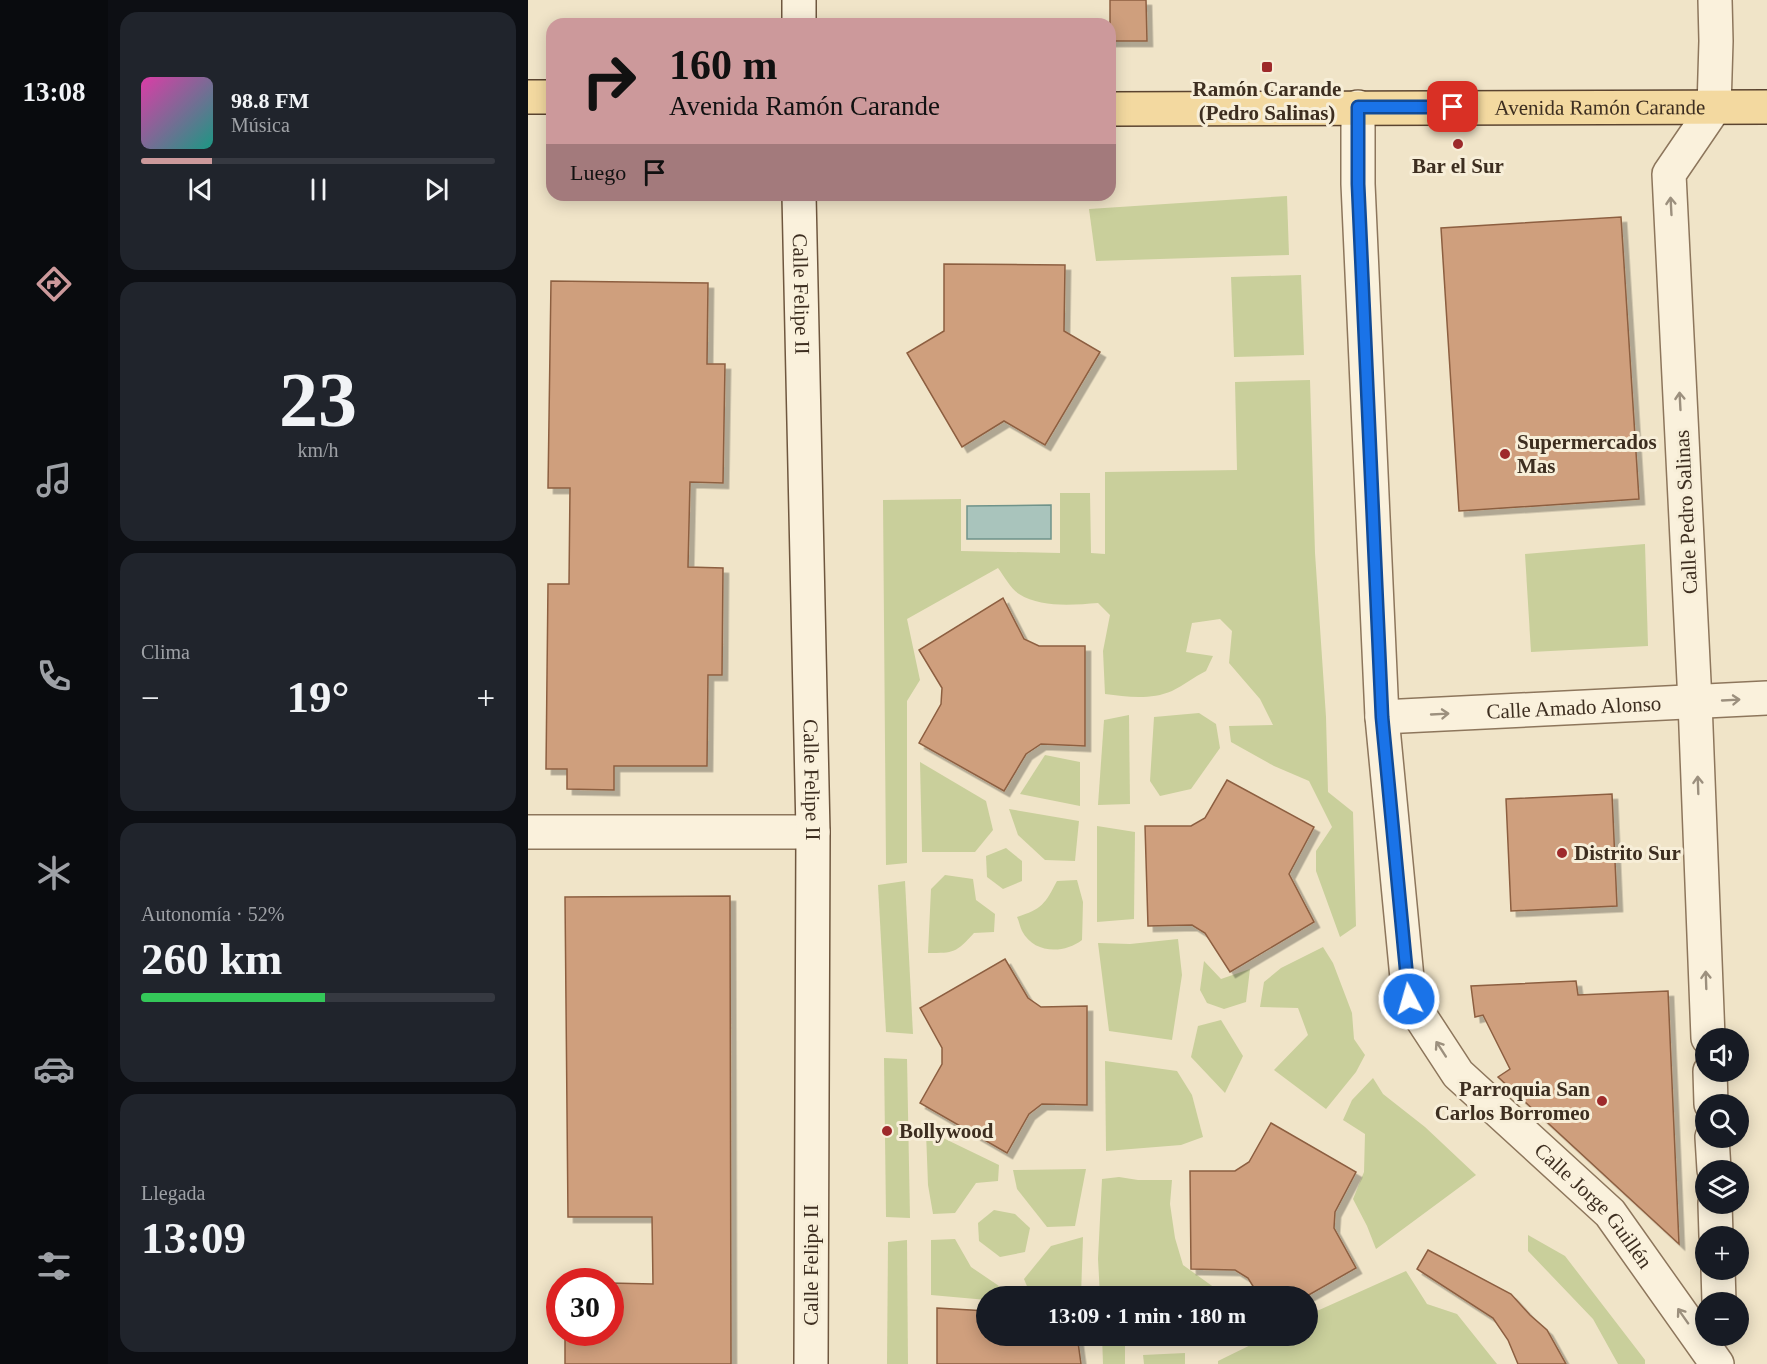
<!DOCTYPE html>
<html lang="es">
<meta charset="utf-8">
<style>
body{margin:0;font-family:"Times New Roman",serif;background:#20242c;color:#f1f3f6;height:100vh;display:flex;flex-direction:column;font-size:22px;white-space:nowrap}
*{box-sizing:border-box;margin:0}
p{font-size:20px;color:#9ea1a6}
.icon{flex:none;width:33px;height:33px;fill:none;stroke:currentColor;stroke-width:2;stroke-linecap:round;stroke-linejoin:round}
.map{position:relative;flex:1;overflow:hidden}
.details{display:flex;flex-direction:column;gap:12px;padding:12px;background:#0d0f14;width:420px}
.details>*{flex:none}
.banner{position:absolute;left:18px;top:18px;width:570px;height:183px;border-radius:18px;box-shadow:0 3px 15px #0003;background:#cc999b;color:#111;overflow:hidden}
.controls{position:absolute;left:1167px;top:1028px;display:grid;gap:12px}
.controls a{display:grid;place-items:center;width:54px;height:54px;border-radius:50%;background:#171b24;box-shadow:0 3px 15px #0003;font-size:30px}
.speed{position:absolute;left:18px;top:1268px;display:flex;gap:12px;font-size:30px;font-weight:700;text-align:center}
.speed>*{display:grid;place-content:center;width:78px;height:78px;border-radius:50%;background:#171b24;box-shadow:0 3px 15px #0003;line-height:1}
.speed .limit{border:9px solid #d22;background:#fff;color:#111}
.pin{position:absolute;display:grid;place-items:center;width:51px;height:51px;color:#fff;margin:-26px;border-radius:12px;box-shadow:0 3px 9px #0006}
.me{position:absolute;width:66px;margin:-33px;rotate:354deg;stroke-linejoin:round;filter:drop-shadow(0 0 4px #0008)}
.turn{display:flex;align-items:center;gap:21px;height:126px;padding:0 24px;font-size:27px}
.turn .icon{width:78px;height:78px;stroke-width:2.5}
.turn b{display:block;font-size:42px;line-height:51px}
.then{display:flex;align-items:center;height:57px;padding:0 24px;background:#0003;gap:12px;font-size:22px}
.big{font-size:45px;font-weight:700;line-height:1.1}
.details .widget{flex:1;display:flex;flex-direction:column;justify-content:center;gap:9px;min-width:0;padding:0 21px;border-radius:18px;background:#20242c}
.details .dial{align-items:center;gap:0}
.dial b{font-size:78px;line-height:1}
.song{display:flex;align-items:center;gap:18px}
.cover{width:72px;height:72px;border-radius:9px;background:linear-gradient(135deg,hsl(320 70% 55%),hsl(170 70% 35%))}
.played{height:6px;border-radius:3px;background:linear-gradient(90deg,#cc999b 20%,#363941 20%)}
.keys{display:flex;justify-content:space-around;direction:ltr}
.heat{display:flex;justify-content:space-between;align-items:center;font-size:33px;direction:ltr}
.charge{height:9px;border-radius:4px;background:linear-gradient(90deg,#34c759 52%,#363941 0)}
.trip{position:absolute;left:448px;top:1286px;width:342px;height:60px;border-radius:30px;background:#171b24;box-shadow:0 3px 15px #0003;font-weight:700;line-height:60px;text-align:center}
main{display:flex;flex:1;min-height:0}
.menu{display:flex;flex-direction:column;width:108px;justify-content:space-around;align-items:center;background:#090b0e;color:#9ea1a6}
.menu .icon{width:42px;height:42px}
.menu .on{color:#cc999b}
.menu b{font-size:27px;color:#f1f3f6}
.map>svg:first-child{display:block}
</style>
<main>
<nav class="menu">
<b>13:08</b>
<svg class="icon on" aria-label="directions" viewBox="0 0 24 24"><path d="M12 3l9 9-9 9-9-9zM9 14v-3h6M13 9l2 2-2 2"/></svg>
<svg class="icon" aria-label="music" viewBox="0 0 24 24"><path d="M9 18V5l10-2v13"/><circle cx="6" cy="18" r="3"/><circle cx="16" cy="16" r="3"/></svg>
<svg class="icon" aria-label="phone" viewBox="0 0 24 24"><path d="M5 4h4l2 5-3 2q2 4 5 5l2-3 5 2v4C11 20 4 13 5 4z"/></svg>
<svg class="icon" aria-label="climate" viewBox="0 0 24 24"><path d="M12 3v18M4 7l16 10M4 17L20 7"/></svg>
<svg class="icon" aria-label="car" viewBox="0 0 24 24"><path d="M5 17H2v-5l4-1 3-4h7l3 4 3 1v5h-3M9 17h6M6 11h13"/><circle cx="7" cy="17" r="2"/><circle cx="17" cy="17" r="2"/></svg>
<svg class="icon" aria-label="filters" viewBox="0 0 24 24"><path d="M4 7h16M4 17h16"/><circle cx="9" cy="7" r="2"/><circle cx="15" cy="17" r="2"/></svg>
</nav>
<section class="details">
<div class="widget">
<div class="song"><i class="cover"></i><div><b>98.8 FM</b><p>Música</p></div></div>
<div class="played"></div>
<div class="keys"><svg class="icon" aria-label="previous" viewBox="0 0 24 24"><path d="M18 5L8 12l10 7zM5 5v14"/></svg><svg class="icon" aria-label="pause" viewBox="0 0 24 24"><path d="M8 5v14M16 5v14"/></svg><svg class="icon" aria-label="next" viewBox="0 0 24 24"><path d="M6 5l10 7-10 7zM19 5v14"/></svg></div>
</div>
<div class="widget dial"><b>23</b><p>km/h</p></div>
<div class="widget"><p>Clima</p>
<div class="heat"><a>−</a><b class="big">19°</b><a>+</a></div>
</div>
<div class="widget"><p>Autonomía · 52%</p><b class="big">260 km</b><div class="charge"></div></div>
<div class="widget"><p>Llegada</p><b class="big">13:09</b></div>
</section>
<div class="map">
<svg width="1239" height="1364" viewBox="0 0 1239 1364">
<defs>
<filter id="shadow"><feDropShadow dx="5.5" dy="5.5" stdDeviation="0" flood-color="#0004"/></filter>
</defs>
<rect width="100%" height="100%" fill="#f0e4c8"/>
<g fill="#c9cf9b">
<polygon points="759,196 761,255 568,261 561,209"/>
<polygon points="773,275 776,355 706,357 703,277"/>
<path d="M782 380 787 553 798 717 800 792 825 812 828 926 812 937 788 871V851L804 827 781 781 746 766 703 742 701 726 745 725 732 699 701 663 704 631 692 619 664 623 658 652 685 656 678 671C666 677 656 685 644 691 623 700 599 697 577 694L575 651 582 615 570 603C545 605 513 608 491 594 483 589 476 576 470 568L379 619 392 680 379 701V863L358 865 355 500 433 499V551L532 553V493H562L563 553 577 554V472L709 470 707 382Z"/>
<polygon points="1117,544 1120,646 1003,652 997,554"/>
<polygon points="671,713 688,724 692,748 663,789 632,796 622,781 626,717"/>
<polygon points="601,715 602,804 570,805 576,720"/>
<polygon points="517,755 552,762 552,806 492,794"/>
<polygon points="392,762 458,801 465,830 447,852 394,852"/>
<polygon points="481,809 551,821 547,861 517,860 490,835"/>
<polygon points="569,826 607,832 606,919 569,922"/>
<polygon points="478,848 494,861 494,881 475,889 459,877 458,856"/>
<path d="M417 875 445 879 448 900 467 914 466 932 446 933C428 953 426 953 400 953L403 889Z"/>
<path d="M549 880 555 902 554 940C536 954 506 954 494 931 492 927 491 921 489 917 514 909 517 904 529 881Z"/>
<polygon points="377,881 385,1034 358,1032 350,885"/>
<polygon points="650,939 654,975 644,1040 581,1031 570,943 602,944"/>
<polygon points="795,947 805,963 824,1013 826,1039 837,1055 828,1072 798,1109 746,1070 780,1035 770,1008 732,1007 736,982 753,968"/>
<polygon points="676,961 693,979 722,969 718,1002 696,1009 679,1003 672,990"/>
<polygon points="693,1020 715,1056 697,1093 663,1057 670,1026"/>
<polygon points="356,1058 379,1059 382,1218 358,1217"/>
<polygon points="577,1061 649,1071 664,1095 675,1137 653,1145 578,1151"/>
<polygon points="845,1078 855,1094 897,1127 948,1175 848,1249 839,1226 825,1199 836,1172 837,1134 815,1120 824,1100"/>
<polygon points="398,1132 409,1135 471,1165 470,1181 448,1183 427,1213 405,1214 400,1185"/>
<polygon points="558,1169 547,1226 519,1227 489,1189 485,1170"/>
<polygon points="591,1177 610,1180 644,1180 642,1204 647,1238 655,1265 698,1296 572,1296 570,1259 574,1179"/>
<polygon points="466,1210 487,1214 502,1228 497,1252 472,1257 451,1241 450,1223"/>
<polygon points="1000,1235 1037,1256 1117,1360 1117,1364 1090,1364 1065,1319 1000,1251"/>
<polygon points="555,1237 553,1296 503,1296 496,1279 523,1246"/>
<polygon points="427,1239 443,1267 471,1286 476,1296 459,1296 459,1300 403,1295 403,1240"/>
<polygon points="379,1240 380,1364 359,1364 360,1242"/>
<polygon points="878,1271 899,1304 929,1314 969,1364 690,1364 690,1361 743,1335 780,1335 780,1315"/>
<polygon points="574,1335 597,1335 597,1364 575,1364"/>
<polygon points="657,1353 657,1364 616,1364 615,1355"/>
</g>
<polygon fill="#a9c4bc" stroke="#6f938a" stroke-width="1.5" points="523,505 523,539 439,539 439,506"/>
<g fill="#cf9f7d" stroke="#8d5f41" stroke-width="1.5" filter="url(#shadow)">
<polygon points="582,0 618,0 619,41 582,41"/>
<polygon points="1093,217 1111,499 931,511 913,228"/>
<polygon points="416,264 537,265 536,331 572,352 517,445 476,421 434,447 379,353 416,331"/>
<polygon points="23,281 180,283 179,364 197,364 195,483 162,482 160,567 195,568 194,675 180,675 179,766 86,766 86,790 39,789 39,769 18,769 20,584 41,584 42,488 20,488"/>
<polygon points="475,598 496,639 511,646 557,646 557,746 513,744 498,754 476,791 391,743 413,704 414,688 391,650"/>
<polygon points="699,780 786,827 761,874 786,922 702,972 677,933 664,925 620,926 617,826 663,826 677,818"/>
<polygon points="1084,794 1089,906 983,911 978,799"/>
<polygon points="202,896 203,1364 37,1364 37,1332 82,1332 82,1283 125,1284 124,1217 40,1217 37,897"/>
<polygon points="477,959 500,998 513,1007 559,1006 559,1105 514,1104 501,1114 479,1153 392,1103 414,1064 414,1048 392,1008"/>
<polygon points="1048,981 1050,995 1140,991 1151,1244 970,1077 982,1069 955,1015 947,1017 943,986"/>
<polygon points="743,1123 828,1172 807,1212 806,1228 828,1268 779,1296 731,1296 720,1278 707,1270 663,1269 662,1171 707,1171 721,1162"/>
<polygon points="900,1250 983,1294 1002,1315 1019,1330 1038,1364 990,1364 980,1340 965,1318 889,1269"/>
<polygon points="409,1308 459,1311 459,1335 549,1335 553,1364 409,1364"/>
</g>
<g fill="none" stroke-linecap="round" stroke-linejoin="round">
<defs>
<g id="street">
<path id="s1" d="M830 107V184L854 717 881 999 930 1074 1082 1213 1189 1364"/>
<path id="s2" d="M854 717 1239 698"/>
<polyline points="0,832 285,832"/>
<polyline points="1180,1038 1167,702 1141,174 1186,108 1188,41 1187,0"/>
<polyline points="1182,1071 1183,1104"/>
<polyline points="1184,1137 1186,1170"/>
<polyline points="1187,1203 1188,1236"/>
<polyline points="1190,1269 1191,1302"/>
</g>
<g id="secondary">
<polyline points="271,24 271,0"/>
<path id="s3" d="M271 195 285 832 283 1364"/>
</g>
<g id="primary">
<polyline points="0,97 24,97"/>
<path id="s4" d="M582 109 1239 107"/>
</g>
</defs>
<use href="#street" stroke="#8d765c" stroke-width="36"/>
<use href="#secondary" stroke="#6f573f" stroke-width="36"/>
<use href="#primary" stroke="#5b4430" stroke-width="36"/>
<use href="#street" stroke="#faf1dc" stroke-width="33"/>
<use href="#secondary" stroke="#faf1dc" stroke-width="33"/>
<use href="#primary" stroke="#f3d9a0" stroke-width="33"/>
</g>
<defs><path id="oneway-shaft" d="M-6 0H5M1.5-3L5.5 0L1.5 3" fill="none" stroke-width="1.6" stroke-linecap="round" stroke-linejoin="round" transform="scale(1.5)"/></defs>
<g stroke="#9c907e">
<use href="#oneway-shaft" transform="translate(1143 206) rotate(-93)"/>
<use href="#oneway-shaft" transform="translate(1152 401) rotate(-93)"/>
<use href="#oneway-shaft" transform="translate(1203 700) rotate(-3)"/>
<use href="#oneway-shaft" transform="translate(912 714) rotate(-3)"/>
<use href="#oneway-shaft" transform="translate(1170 785) rotate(-92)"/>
<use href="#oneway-shaft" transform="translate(1178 980) rotate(-92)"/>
<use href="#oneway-shaft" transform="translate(913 1049) rotate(-123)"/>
<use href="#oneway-shaft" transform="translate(1155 1316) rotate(-125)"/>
</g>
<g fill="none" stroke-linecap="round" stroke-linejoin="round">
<defs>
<polyline id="route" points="881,999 854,717 830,184 830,107 925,107"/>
</defs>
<use href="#route" stroke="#114b97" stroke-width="15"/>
<use href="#route" stroke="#1a73e8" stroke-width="10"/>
</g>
<g fill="#9e2a2b" stroke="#f7eed8" stroke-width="2">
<rect x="733" y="61" width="12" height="12" rx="3"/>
<circle cx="930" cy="144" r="6"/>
<circle cx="977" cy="454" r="6"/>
<circle cx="1034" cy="853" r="6"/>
<circle cx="1074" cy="1101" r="6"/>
<circle cx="359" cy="1131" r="6"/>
</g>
<g text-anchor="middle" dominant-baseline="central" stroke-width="6" stroke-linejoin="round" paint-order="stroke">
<g font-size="21" font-weight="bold" fill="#3d2e20" stroke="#f7eed8" text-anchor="start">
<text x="739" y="89" text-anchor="middle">Ramón Carande<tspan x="739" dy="24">(Pedro Salinas)</tspan></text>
<text x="930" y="166" text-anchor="middle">Bar el Sur</text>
<text x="989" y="442">Supermercados<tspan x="989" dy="24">Mas</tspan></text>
<text x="1046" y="853">Distrito Sur</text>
<text x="1062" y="1089" text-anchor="end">Parroquia San<tspan x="1062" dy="24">Carlos Borromeo</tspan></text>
<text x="371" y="1131">Bollywood</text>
</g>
<g font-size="21" fill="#3d2e20" stroke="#f7eed8">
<text stroke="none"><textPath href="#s4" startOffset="490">Avenida Ramón Carande</textPath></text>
<text stroke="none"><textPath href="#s3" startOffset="99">Calle Felipe II</textPath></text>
<text transform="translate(1158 512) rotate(-93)">Calle Pedro Salinas</text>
<text stroke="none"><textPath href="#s2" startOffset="192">Calle Amado Alonso</textPath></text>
<text stroke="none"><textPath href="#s3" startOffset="585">Calle Felipe II</textPath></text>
<text stroke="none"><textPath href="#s1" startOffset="1173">Calle Jorge Guillén</textPath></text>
<text transform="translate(283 1265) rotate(-90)">Calle Felipe II</text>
</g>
</g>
</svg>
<div class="controls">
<a><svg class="icon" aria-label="sound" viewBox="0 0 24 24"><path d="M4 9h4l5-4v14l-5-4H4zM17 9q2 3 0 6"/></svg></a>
<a><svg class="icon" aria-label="search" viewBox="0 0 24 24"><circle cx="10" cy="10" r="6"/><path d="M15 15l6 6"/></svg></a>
<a><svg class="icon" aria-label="layers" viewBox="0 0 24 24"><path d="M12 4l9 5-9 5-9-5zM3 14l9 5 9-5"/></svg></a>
<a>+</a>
<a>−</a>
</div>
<div class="speed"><div class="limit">30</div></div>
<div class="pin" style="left:925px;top:107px;background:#d93025"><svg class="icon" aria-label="arrive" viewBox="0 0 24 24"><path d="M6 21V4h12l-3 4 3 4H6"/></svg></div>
<svg class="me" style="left:881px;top:999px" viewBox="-20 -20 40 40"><circle r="17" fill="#1a73e8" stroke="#fff" stroke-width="3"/><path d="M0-11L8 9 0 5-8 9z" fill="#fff"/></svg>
<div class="trip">13:09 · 1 min · 180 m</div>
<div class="banner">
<div class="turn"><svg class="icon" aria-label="right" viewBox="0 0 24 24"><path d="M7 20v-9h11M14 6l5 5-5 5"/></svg><div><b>160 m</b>Avenida Ramón Carande</div></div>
<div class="then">Luego<svg class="icon" aria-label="arrive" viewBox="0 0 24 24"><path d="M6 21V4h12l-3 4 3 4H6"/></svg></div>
</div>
</div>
</main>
